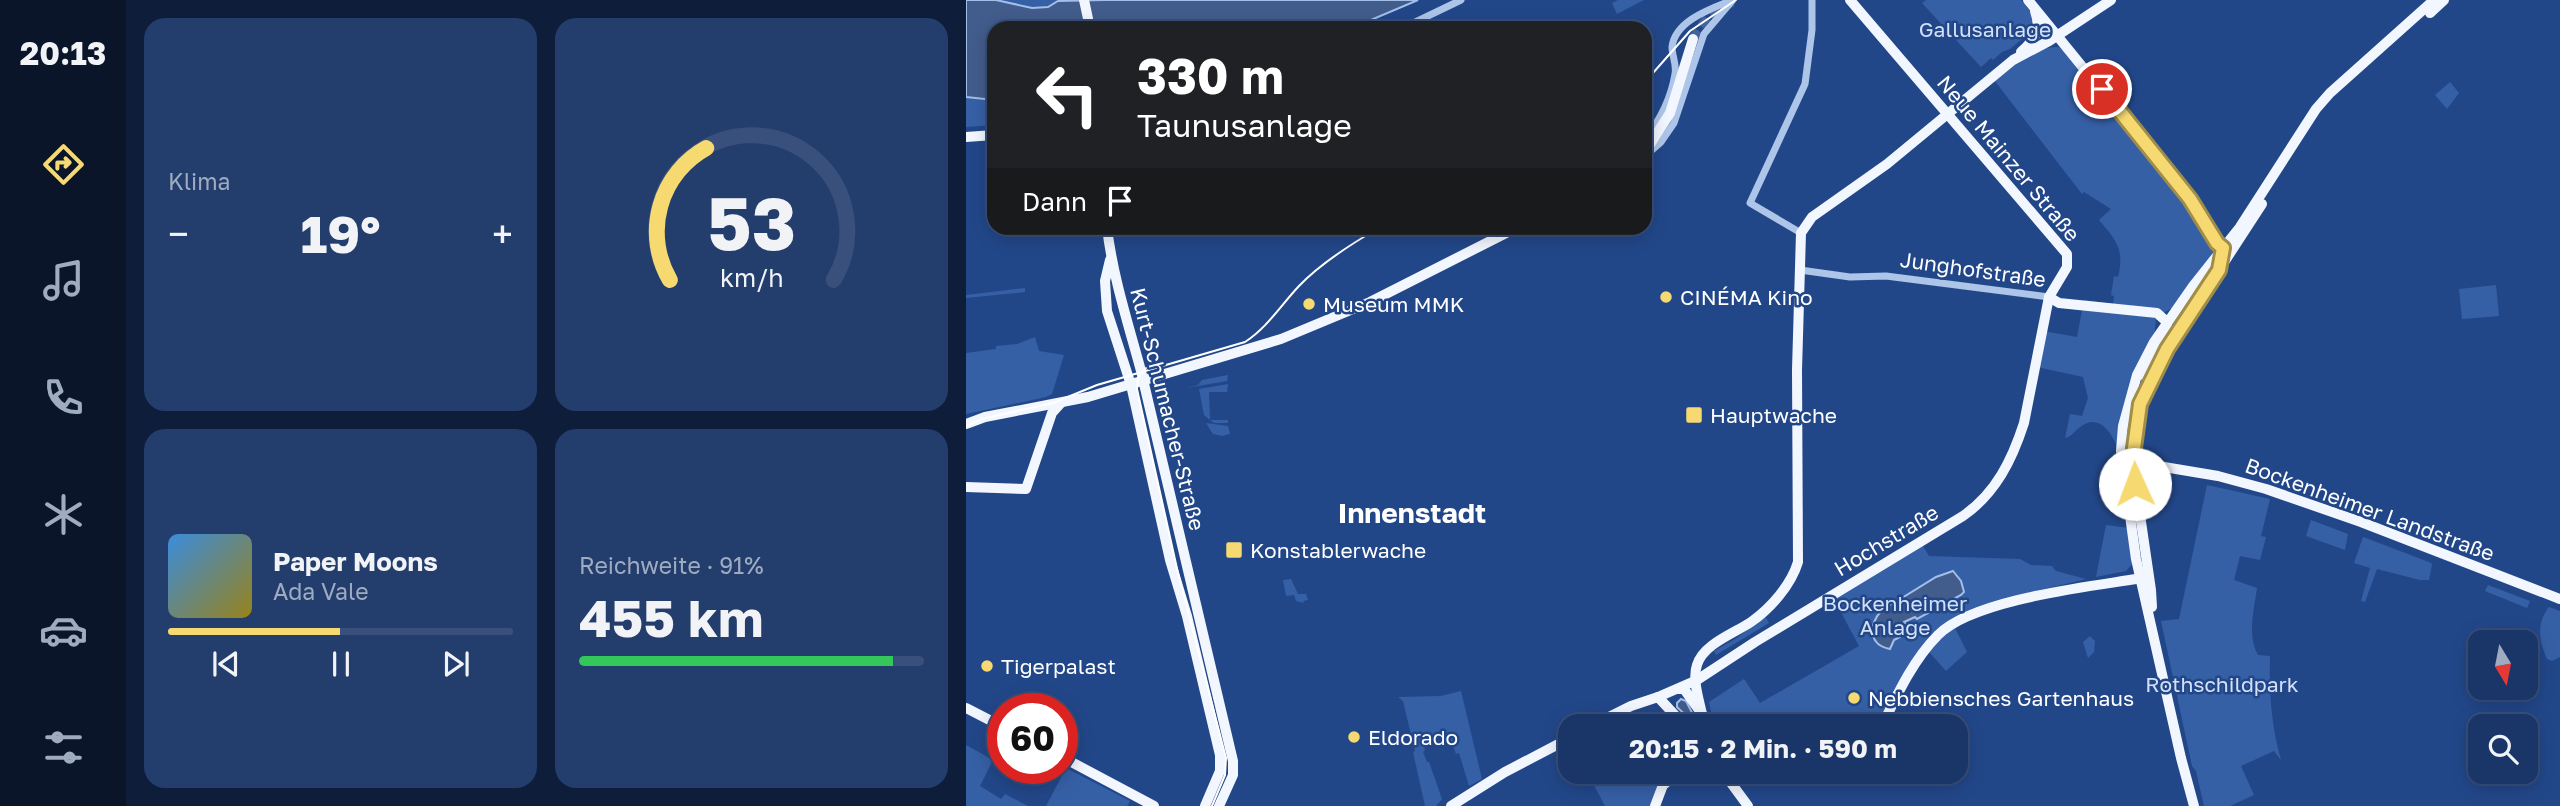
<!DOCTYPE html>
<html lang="de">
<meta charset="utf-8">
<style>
body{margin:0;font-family:"Golos Text",sans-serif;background:#233d6d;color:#f1f3f6;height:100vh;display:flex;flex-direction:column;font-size:26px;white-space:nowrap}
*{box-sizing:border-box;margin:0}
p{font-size:23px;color:#9fabc0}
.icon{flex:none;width:38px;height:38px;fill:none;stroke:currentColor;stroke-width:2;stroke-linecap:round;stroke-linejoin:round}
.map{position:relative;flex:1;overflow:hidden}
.drawer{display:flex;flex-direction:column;gap:18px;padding:18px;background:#0e1d39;width:840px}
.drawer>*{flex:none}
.banner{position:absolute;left:21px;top:21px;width:665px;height:214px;border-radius:21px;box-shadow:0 4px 18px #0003,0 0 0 2px #38507b;background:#202124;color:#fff;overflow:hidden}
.needle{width:46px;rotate:170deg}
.buttons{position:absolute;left:1502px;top:630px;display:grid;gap:14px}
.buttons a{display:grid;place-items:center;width:70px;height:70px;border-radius:14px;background:#1a3567;box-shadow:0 4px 18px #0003,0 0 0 2px #38507b;font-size:35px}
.speed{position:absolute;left:21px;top:693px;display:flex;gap:14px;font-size:35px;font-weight:700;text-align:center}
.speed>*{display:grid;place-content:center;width:91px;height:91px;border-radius:50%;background:#1a3567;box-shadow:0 4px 18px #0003,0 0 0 2px #38507b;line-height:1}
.speed .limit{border:10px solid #d22;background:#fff;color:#111}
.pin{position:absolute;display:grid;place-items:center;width:60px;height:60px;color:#fff;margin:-30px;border:4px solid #fff;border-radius:50%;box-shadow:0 2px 7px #0007}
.me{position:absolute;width:77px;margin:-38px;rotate:358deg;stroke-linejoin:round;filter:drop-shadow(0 0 5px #0008)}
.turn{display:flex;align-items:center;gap:24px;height:147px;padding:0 35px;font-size:32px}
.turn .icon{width:91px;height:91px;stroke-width:2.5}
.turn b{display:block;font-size:49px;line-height:60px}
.then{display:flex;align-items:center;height:66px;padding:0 35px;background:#0003;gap:14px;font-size:26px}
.big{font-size:52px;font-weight:700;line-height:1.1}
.drawer .tile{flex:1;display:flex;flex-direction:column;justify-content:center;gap:10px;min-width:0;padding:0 24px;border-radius:21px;background:#233d6d}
.drawer .dial{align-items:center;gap:0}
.dial svg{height:182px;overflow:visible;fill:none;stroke:#38507b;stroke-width:7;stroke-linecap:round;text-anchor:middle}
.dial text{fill:#f1f3f6;stroke:none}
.song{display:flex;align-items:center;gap:21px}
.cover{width:84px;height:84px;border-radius:10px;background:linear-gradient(135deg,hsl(210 70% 55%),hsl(50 70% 35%))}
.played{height:7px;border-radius:4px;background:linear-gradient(90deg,#f6d970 50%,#38507b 50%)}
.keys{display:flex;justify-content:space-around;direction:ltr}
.heat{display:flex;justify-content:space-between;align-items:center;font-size:38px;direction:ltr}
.charge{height:10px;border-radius:5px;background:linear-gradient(90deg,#34c759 91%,#38507b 0)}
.drawer .tiles{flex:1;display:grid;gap:18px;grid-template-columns:repeat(2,1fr)}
.trip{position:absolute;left:592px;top:714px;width:410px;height:70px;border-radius:21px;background:#1a3567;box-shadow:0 4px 18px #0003,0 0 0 2px #38507b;font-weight:700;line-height:70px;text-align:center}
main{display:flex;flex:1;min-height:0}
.dock{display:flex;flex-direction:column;width:126px;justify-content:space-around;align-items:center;background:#0a1529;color:#9fabc0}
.dock .icon{width:49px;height:49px}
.dock .active{color:#f6d970}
.dock b{font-size:32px;color:#f1f3f6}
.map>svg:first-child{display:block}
</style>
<main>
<nav class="dock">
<b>20:13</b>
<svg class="icon active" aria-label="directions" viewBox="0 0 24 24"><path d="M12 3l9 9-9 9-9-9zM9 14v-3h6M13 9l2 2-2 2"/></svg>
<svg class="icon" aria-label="music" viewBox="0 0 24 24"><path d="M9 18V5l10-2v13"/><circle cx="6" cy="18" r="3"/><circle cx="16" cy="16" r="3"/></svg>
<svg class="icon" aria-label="phone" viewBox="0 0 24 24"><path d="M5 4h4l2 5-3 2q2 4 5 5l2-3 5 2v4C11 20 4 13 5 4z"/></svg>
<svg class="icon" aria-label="climate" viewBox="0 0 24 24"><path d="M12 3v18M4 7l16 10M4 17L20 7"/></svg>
<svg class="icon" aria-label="car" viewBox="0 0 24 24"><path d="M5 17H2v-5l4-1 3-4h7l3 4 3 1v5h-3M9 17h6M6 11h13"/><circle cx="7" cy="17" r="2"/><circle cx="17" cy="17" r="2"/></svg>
<svg class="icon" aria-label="filters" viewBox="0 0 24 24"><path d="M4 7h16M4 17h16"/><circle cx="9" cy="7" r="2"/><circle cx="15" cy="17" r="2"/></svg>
</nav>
<section class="drawer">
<div class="tiles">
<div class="tile"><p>Klima</p>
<div class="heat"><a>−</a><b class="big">19°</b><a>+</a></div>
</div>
<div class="tile dial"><svg viewBox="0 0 100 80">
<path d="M14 69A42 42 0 1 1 86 69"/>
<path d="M14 69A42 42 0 0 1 30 11" stroke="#f6d970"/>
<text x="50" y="56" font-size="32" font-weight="700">53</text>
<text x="50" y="72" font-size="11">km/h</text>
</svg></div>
<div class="tile">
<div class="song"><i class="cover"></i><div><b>Paper Moons</b><p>Ada Vale</p></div></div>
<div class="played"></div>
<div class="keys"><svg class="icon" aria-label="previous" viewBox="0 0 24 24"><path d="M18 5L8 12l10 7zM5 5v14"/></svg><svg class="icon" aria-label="pause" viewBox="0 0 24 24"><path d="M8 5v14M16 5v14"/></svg><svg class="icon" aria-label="next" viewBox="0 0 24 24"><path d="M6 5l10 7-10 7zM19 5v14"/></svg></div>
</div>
<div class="tile"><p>Reichweite · 91%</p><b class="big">455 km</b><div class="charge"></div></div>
</div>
</section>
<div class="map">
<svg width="1594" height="806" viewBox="0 0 1594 806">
<rect width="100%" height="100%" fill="#224789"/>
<g fill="#3660a6">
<polygon points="30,0 139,0 92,1 82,7 66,8"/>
<polygon points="652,0 678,0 651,14 646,3"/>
<polygon points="960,0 1055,0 1070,19 1072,26 1044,49 1036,52 1027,60 1025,58 1015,67 956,3"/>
<path d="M1092 47 1106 55 1221 200 1251 250 1215 303 1190 317 1188 342 1171 375 1152 448C1145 432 1132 412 1113 428 1107 432 1107 436 1099 438L1104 414 1116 416 1122 398 1117 377 1071 367 1077 331 1111 337 1118 300 1147 304 1148 296 1145 295 1148 276 1152 277C1159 249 1150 240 1133 220L1145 209 1118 192 1116 194 1025 76 1069 49Z"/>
<polygon points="1484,82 1493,93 1481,109 1469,95"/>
<polygon points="0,97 28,100 28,125 0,127"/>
<polygon points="1530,285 1533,316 1496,319 1493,289"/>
<polygon points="59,288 59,292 0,298 0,295"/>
<polygon points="69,337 73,351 98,355 86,394 80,397 0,414 0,353 30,349 30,346 51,344"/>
<polygon points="262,375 261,381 220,388 232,385 236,380"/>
<polygon points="262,384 261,392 243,392 244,420 262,420 262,423 248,423 238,415 233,389"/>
<polygon points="240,423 262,426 264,434 256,436 247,434"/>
<path d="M1241 485 1304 499 1295 536 1300 537 1294 560 1274 556 1268 580 1291 588C1288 610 1281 635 1292 655L1304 656C1303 692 1305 725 1315 760L1308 751 1275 766 1288 795 1264 806H1238L1230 771 1226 766 1195 621 1213 619Z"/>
<polygon points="1345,520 1382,534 1379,550 1340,536"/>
<polygon points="1140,525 1163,528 1166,564 1160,571 1130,577"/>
<polygon points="1397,537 1463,562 1466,564 1463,580 1454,580 1411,569 1399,602 1395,601 1404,568 1388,563"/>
<polygon points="957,546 963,556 1054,559 1065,565 1086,566 1090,571 1120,579 1066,592 1016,607 990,618 932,689 911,726 826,726 804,724 794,726 748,726 743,702 778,679 794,703 893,646 868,599"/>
<polygon points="325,579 332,594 340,594 342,600 337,601 338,603 330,601 328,595 320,596 317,580"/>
<polygon points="1522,585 1564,601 1561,608 1519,591"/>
<path d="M1583 607 1594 611V657L1586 661 1581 659C1573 640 1570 624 1583 607Z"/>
<polygon points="799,616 803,623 750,655 748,651 771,638"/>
<polygon points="988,626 1001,652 980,671 963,652 973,638"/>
<polygon points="1124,636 1129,641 1128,652 1122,658 1117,642"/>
<polygon points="495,691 516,779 503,786 493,753 490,754 484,737 478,739 476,732 467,735 468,742 458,746 459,750 457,752 461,762 463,762 476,799 470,806 459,806 447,752 449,751 437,701 432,697 475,696"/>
<polygon points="0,745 27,760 14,786 35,799 39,794 62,806 0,806"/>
<polygon points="100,768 164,801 161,806 80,806"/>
<polygon points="621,772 704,772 698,775 688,806 639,806"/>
</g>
<g fill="#425c8c" stroke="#a2bfeb" stroke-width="2">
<polygon points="0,0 30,0 66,8 82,7 92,1 139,0 452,0 386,28 28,28 28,100 0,97"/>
<path d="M987 571 995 581 998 592 995 595 951 619 949 617 938 622 940 625 934 637 928 640 924 649C903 645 902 626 915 611L970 577Z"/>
<polygon points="715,699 720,701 733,726 731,726 711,707 711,703"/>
</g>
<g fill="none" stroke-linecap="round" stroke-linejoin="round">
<polyline stroke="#43639b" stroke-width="10" stroke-dasharray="10 5" stroke-linecap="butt" points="727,39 743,16 769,0"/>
<g stroke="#aec5ea" stroke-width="7">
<polyline points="437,28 495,0"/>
<path d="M679 139C694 120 705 98 709 74 711 65 706 56 706 47 709 21 744 9 764 1"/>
<polyline points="679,156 695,142 708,123 738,34 766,1"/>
<polyline points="835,233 784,203 839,84 846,30 846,0"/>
<polyline points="834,270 884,277 920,276 1083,297"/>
</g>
<g stroke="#f2f6fe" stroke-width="10">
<polyline points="118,0 124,28"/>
<polyline points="1062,0 1224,199 1251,243 1257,248"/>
<polyline points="1464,13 1478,0"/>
<path d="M1055 52C1069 39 1076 31 1069 11"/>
<polyline points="0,137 28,135"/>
<polyline points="679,152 704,113 727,39"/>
<path d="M141 228C147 277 162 323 175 371L267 761V775L253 806"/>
<polyline points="144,260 139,281 141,311 165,385 204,560 221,616 254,755 254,771 239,806"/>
<polyline points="1083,297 1093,303 1191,313 1201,322"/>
<polyline points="1180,378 1201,336 1201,322"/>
<polyline points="0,424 19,417 122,397 315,339 404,302 550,228"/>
<polyline points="1162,461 1252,476 1300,489 1395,522 1594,599"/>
<polyline points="0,487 60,489 86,413 95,403"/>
<polyline points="1186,607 1185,590 1168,474 1168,448 1174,405 1201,350 1296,204"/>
<polyline points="712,689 718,689 736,714 741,726"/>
<polyline points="692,697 719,726"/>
<polyline points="0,708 37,727"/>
<path d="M736 714C733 700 726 679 731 665 737 644 769 633 785 622 805 608 825 585 832 562L831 370 835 233 846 217 921 164 1047 60 1083 41 1145 0"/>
<path d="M625 726 665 706 692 697 731 680 789 642 997 516C1030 493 1046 460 1058 423L1083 297 1101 267V254L884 0"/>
<path d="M916 726C931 695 947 660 972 635 1006 600 1120 587 1170 579L1175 577 1178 572"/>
<polyline points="96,757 188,806"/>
<polyline points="757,772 782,806"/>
<polyline points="485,806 539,772 604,738"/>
<polyline points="689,806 697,785 713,772"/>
<polyline points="1228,806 1215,758 1170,559 1155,451 1157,426 1171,375 1188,342 1227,286 1274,227 1350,109 1364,93 1468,0"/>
</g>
<g stroke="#fff" stroke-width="2">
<polyline points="679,82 724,31 770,0"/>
<polyline points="180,368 172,378 171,389 212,573 260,758 259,775 246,806"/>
<path d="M0 426 16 419 87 403 131 385 279 342C301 328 315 305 333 286 355 263 385 244 413 228"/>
</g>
</g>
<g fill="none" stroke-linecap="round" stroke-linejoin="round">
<defs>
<polyline id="route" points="1136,89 1224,199 1251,243 1257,248 1253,270 1201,349 1174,404 1168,448 1169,484"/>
</defs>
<use href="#route" stroke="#a08d49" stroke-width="18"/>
<use href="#route" stroke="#f6d970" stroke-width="12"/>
</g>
<g fill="#f6d970" stroke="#224789" stroke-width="2.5">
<circle cx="700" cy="297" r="7"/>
<circle cx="343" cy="304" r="7"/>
<rect x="719" y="406" width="18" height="18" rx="3.5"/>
<rect x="259" y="541" width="18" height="18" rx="3.5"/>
<circle cx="21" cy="666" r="7"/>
<circle cx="888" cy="698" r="7"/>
<circle cx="388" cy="737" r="7"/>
</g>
<g text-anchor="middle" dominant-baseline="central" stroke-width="5" stroke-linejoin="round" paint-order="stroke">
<g font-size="21" fill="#d3e1f8" stroke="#224789">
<text x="1019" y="29">Gallusanlage</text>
<text x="929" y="603">Bockenheimer<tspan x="929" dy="24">Anlage</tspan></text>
<text x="1256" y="684">Rothschildpark</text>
</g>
<g font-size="21" fill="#fff" stroke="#224789">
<text transform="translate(1043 158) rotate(50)">Neue Mainzer Straße</text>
<text transform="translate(1007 269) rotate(8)">Junghofstraße</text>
<text transform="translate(202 409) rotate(76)">Kurt-Schumacher-Straße</text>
<text transform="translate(1404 509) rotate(20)">Bockenheimer Landstraße</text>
<text transform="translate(920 540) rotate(-31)">Hochstraße</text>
</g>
<g font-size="21" fill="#fff" stroke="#224789" text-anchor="start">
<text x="714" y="297">CINÉMA Kino</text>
<text x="357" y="304">Museum MMK</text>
<text x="744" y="415">Hauptwache</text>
<text x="284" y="550">Konstablerwache</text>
<text x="35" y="666">Tigerpalast</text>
<text x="902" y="698">Nebbiensches Gartenhaus</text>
<text x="402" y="737">Eldorado</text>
</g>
<g font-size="28" font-weight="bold" fill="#fff" stroke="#224789">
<text x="446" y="512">Innenstadt</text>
</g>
</g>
</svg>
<div class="buttons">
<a><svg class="needle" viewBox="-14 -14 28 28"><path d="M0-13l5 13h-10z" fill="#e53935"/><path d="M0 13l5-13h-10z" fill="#9fabc0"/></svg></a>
<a><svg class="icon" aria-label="search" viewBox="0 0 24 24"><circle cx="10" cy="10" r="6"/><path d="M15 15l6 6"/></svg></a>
</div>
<div class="speed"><div class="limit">60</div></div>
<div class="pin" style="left:1136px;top:89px;background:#d93025"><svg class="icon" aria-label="arrive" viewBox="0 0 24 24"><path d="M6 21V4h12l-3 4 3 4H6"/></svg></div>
<svg class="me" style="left:1169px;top:484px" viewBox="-20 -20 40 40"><circle r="19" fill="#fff"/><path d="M0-13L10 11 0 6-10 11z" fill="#f6d970"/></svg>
<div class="trip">20:15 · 2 Min. · 590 m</div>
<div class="banner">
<div class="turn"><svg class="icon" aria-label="left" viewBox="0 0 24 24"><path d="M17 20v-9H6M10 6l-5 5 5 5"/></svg><div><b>330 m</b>Taunusanlage</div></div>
<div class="then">Dann<svg class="icon" aria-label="arrive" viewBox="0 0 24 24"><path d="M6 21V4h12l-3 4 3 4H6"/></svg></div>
</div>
</div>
</main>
